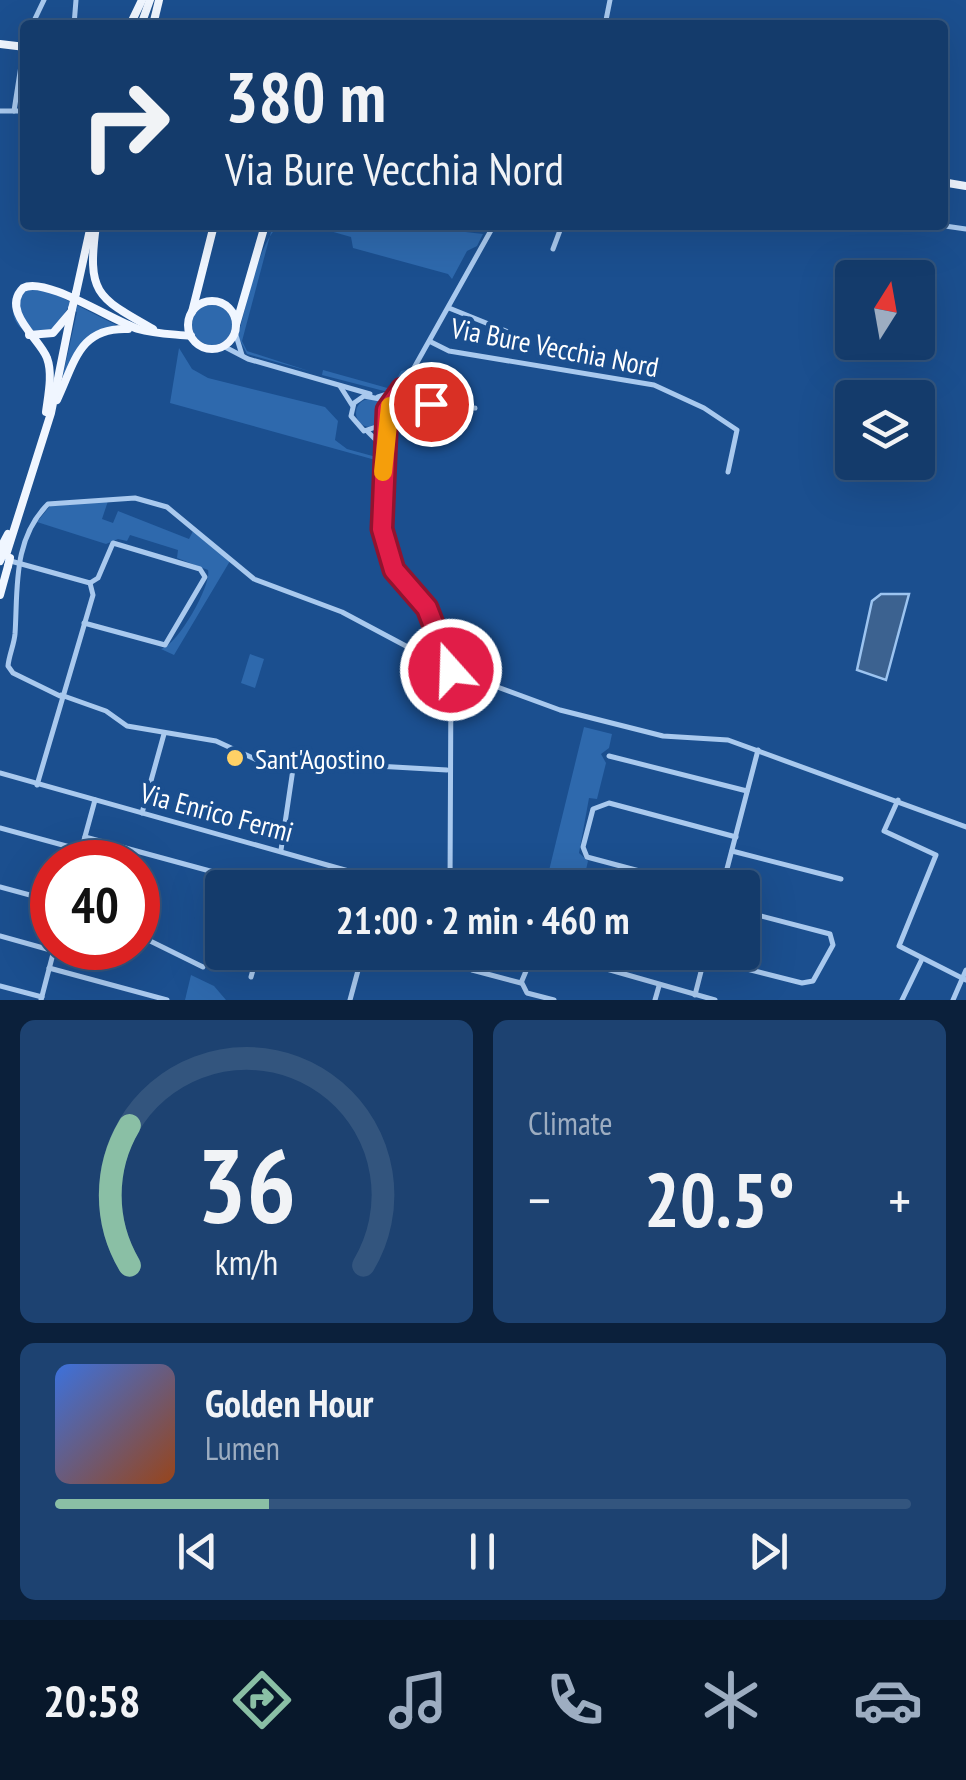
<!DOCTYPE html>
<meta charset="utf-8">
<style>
body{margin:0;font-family:"PT Sans Narrow",sans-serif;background:#1d4271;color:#f1f3f6;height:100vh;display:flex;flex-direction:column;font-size:38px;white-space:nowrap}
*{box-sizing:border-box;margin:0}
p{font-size:32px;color:#9dadc1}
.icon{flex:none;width:55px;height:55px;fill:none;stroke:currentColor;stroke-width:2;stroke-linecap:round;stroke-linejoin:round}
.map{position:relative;height:1000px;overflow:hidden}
.drawer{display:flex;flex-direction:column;gap:20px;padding:20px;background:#0b203b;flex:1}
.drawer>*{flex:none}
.banner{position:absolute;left:20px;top:20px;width:928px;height:210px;border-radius:10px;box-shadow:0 10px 40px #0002,0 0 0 2px #33557e;background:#143b6b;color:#f1f3f6;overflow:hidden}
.needle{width:65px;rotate:11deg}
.tools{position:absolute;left:835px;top:260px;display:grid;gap:20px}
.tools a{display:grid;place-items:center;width:100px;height:100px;border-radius:10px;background:#143b6b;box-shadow:0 10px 40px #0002,0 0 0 2px #33557e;font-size:50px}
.speed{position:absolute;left:30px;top:840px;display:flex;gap:20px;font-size:50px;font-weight:700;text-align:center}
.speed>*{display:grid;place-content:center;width:130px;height:130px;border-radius:50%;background:#143b6b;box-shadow:0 10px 40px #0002,0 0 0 2px #33557e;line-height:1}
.speed .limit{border:15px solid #d22;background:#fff;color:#111}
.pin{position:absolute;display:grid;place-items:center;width:85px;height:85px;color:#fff;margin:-42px;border:5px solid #fff;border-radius:50%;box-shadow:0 2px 10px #0007}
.me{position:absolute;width:110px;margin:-55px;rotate:340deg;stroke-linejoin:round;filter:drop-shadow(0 0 8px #0008)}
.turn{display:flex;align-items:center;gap:35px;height:210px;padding:0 40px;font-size:45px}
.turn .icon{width:130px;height:130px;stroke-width:2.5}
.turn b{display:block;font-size:70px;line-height:85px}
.big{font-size:75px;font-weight:700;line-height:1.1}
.drawer .widget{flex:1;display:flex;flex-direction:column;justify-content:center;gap:15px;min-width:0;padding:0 35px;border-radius:15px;background:#1d4271}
.drawer .dial{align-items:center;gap:0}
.dial svg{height:260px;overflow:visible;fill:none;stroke:#33557e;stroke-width:7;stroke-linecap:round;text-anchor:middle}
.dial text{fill:#f1f3f6;stroke:none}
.song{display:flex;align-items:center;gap:30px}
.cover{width:120px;height:120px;border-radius:15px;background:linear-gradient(135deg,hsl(220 70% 55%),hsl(20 70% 35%))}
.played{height:10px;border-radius:5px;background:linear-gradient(90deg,#8abfa5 25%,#33557e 25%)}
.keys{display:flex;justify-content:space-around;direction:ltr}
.heat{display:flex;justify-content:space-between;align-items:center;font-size:55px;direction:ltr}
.drawer .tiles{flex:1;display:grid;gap:20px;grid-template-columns:1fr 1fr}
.widget:last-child{grid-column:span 2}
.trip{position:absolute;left:205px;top:870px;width:555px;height:100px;border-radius:10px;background:#143b6b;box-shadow:0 10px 40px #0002,0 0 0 2px #33557e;font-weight:700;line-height:100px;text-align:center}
.tab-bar{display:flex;height:160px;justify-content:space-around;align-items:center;background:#08182b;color:#9dadc1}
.tab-bar .icon{width:70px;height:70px}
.tab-bar .active{color:#8abfa5}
.tab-bar b{font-size:45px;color:#f1f3f6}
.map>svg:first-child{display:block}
</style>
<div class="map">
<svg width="966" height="1000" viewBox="0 0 966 1000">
<rect width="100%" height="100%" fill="#1b4f8f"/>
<g fill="#2e69ad">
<path d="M281 225 301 232 280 226 271 232 242 341 247 351 309 371 247 354 238 336C245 312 260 234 281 225Z"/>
<polygon points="327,225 405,225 483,234 477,246 467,251 452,279 448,274 353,248 351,237 330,231"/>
<path d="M29 288 45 289 116 325 87 337 61 384 77 312 68 308 53 330H23C7 316 12 299 29 288Z"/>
<circle cx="212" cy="325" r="20"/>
<polygon points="179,348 192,369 208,378 325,407 338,421 335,440 347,449 380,458 379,461 170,403"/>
<polygon points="409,369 388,392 322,375 323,370 391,389 401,371"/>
<circle cx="370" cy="413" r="14"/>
<path d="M108 501 102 519 113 523 118 511 189 539 194 529 230 561 174 655 161 649C177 646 212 585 208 570L177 558 178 550 130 535 127 541 118 539 106 544 37 522 50 506Z"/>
<polygon points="250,654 264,659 255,688 241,683"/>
<polygon points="584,727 612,734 609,748 601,754 606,763 597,799 589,798 579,853 588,861 582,887 545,887"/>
<polygon points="191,975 214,986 226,1000 185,1000"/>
</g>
<polygon fill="#3c6290" stroke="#9cc4f0" stroke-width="2.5" points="881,594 909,594 886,680 857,670 872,601"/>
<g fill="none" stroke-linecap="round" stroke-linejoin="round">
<g stroke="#a9c9ee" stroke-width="5">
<polyline points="32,25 44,0"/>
<polyline points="74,25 76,0"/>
<polyline points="605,25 610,0"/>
<polyline points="0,111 25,111"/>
<polyline points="14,111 25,40"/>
<polyline points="938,225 966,229"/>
<polyline points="553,249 562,225"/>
<polyline points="449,308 506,331"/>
<polyline points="235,332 242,355"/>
<polyline points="431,342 449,351 654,385 704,408 737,430 728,472"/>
<polyline points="223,346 248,359 370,394"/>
<polyline points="340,386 352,405"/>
<polyline points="403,389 445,409 475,408"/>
<polyline points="378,397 400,390"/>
<polyline points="387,411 380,399 364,396 354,403 351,416 364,431 382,425 494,225"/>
<polyline points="386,420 381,516 385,541 396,574 430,613 451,670 450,888"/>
<polyline points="368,432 383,447"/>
<polyline points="7,560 90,583"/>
<polyline points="84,623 165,645 205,577 200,569 113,543 98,578 90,583"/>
<polyline points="61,695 106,711 127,726 216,741 272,767 341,764 447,770"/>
<path d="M60 696 13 673 8 666C9 655 14 645 15 634 18 590 12 540 48 504L135 498 167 507 254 579 342 612 451 670 560 710 663 736 728 740 966 827"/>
<polyline points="609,756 747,791"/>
<polyline points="0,773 409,888"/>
<polyline points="37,785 93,595 90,583"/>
<polyline points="898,800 884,831 936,855 899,946 966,980"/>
<polyline points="142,813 164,734"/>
<polyline points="0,828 81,850"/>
<polyline points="85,837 232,877"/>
<polyline points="281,850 293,769"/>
<polyline points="732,851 841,879"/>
<polyline points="78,862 95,800"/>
<polyline points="0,887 52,901"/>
<polyline points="703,888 587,857 583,847 593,809 609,803 736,837"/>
<polyline points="722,888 758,750"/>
<polyline points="138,935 203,967"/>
<polyline points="0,936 54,951"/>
<polyline points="449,952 472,970 521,983 534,952"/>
<polyline points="547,952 715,1000"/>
<polyline points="704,958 802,983 813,981 833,945 830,934 742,911"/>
<polyline points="49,968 167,1000"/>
<polyline points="251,977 258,952"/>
<polyline points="522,983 527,993 554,1000"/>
<polyline points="0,986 42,997"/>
<polyline points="695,995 706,952"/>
<polyline points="41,1000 54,950"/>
<polyline points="350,1000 363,952"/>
<polyline points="655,1000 659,986"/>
<polyline points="902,1000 922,959"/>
<polyline points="953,1000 966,970"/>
</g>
<g stroke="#f0f6ff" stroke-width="8">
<polyline points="130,25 142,0"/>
<polyline points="141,25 150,0"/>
<polyline points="153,25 159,0"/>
<polyline points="0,44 25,47"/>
<polyline points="942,182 966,186"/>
<path d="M96 225C87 293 96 297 153 329"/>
<polyline points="76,293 91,225"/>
<circle cx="212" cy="325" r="24"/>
<polyline points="192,312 214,225"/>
<polyline points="236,325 265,225"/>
<polyline points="29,335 53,333 70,313"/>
<path d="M57 400C75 362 79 327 128 329"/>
<path d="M46 412C48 396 53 374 47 358 41 340 0 311 23 288 45 276 111 320 138 329 155 334 173 334 191 336"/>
<polyline points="0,549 8,534"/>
<polyline points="6,555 51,413 72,309"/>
<polyline points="0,595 8,566"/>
</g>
<g stroke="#f0f6ff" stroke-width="8">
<polyline points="72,309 76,293"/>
<polyline points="0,561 3,553"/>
<polyline points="8,566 10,558"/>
</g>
</g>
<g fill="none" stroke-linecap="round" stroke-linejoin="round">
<defs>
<polyline id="route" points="431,404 402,389 387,410 382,529 394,570 427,608 451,670"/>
</defs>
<use href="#route" stroke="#92132f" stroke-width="25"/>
<use href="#route" stroke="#e11d48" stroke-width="18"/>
<polyline stroke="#f59e0b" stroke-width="18" points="383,472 390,406"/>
</g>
<circle fill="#ffd166" stroke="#1b4f8f" stroke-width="4" cx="235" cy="758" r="10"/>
<g text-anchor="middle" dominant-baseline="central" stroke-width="9" stroke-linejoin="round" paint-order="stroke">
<g font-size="28" fill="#fff" stroke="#1b4f8f">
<text transform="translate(555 347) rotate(11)">Via Bure Vecchia Nord</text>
<text transform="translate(217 812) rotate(15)">Via Enrico Fermi</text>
</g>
<g font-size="28" fill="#fff" stroke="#1b4f8f" text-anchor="start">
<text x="255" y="758">Sant'Agostino</text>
</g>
</g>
</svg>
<div class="tools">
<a><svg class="needle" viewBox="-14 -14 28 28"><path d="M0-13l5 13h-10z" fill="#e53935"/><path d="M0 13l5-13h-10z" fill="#9dadc1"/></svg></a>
<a><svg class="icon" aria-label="layers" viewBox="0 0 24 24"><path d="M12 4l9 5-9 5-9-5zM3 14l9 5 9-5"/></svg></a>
</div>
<div class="speed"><div class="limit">40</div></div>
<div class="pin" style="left:431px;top:404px;background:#d93025"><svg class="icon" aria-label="arrive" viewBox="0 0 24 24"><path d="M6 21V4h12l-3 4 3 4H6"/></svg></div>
<svg class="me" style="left:451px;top:670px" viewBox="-20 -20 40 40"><circle r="17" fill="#e11d48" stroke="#fff" stroke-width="3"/><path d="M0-11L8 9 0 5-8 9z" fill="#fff"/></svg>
<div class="trip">21:00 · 2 min · 460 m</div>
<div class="banner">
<div class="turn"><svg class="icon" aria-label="right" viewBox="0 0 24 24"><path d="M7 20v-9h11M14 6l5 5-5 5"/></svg><div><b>380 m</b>Via Bure Vecchia Nord</div></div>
</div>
</div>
<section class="drawer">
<div class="tiles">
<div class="widget dial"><svg viewBox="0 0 100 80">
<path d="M14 69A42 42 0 1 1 86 69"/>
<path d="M14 69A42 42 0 0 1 14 26" stroke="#8abfa5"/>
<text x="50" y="56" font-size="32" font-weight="700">36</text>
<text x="50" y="72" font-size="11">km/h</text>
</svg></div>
<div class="widget"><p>Climate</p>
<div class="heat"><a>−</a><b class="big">20.5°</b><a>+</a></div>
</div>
<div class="widget">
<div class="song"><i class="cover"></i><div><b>Golden Hour</b><p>Lumen</p></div></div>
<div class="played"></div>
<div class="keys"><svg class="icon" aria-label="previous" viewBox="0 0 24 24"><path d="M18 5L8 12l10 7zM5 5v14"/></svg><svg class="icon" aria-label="pause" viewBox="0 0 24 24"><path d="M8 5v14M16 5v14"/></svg><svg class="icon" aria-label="next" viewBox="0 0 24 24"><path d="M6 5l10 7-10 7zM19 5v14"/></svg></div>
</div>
</div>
</section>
<nav class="tab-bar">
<b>20:58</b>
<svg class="icon active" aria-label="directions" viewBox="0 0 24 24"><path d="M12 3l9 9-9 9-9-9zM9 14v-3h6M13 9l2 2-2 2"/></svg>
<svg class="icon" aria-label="music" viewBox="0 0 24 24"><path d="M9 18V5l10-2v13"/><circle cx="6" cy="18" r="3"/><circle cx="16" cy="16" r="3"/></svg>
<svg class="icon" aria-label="phone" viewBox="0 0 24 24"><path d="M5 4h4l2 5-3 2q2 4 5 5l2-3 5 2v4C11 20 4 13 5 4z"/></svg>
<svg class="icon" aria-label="climate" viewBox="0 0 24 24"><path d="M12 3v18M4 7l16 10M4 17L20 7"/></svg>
<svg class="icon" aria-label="car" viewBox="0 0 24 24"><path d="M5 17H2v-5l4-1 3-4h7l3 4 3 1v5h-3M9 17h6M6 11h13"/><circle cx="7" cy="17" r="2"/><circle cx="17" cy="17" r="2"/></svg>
</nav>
